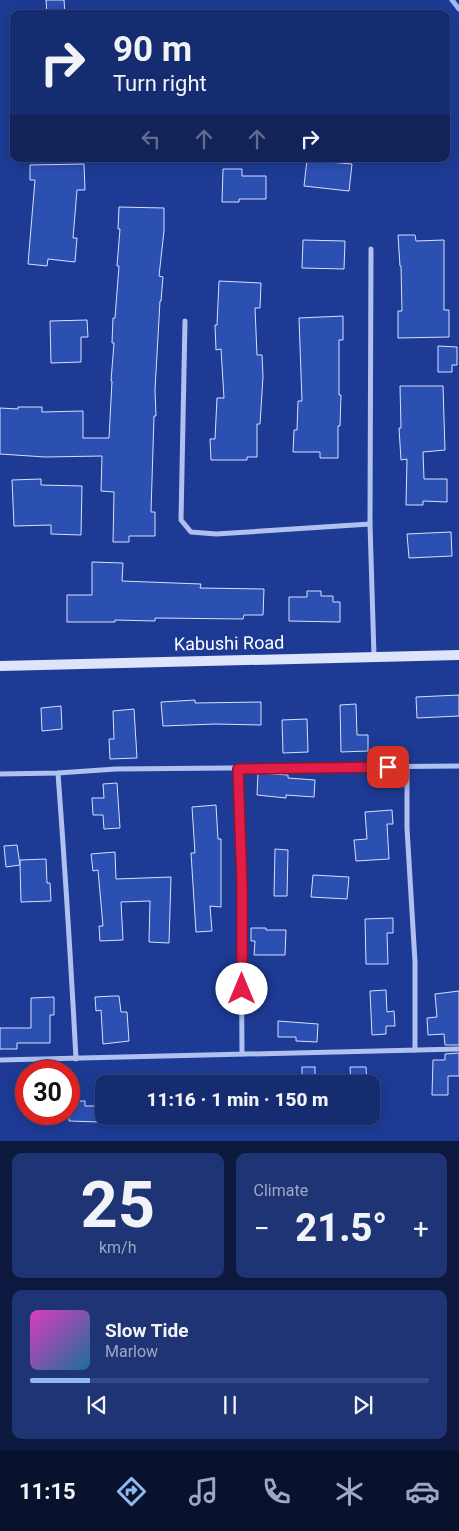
<!DOCTYPE html>
<meta charset="utf-8">
<style>
body{margin:0;font-family:Roboto,sans-serif;background:#1f3475;color:#f1f3f6;height:100vh;display:flex;flex-direction:column;font-size:19px;white-space:nowrap}
*{box-sizing:border-box;margin:0}
p{font-size:16px;color:#9ea7c3}
.icon{flex:none;width:28px;height:28px;fill:none;stroke:currentColor;stroke-width:2;stroke-linecap:round;stroke-linejoin:round}
.map{position:relative;height:1141px;overflow:hidden}
.details{display:flex;flex-direction:column;gap:12px;padding:12px;background:#0c183e;flex:1}
.details>*{flex:none}
.top-card{position:absolute;left:10px;top:10px;width:440px;height:152px;border-radius:10px;box-shadow:0 2px 12px #0003,0 0 0 1px #354883;background:#162c70;color:#f1f3f6;overflow:hidden}
.speed{position:absolute;left:15px;top:1060px;display:flex;gap:10px;font-size:25px;font-weight:700;text-align:center}
.speed>*{display:grid;place-content:center;width:65px;height:65px;border-radius:50%;background:#162c70;box-shadow:0 2px 12px #0003,0 0 0 1px #354883;line-height:1}
.speed .limit{border:8px solid #d22;background:#fff;color:#111}
.pin{position:absolute;display:grid;place-items:center;width:42px;height:42px;color:#fff;margin:-21px;border-radius:10px;box-shadow:0 2px 8px #0006}
.me{position:absolute;width:55px;margin:-28px;rotate:0deg;stroke-linejoin:round;filter:drop-shadow(0 0 4px #0008)}
.turn{display:flex;align-items:center;gap:18px;height:105px;padding:0 20px;font-size:22px}
.turn .icon{width:65px;height:65px;stroke-width:2.5}
.turn b{display:block;font-size:35px;line-height:42px}
.lanes{display:flex;align-items:center;height:48px;padding:0 20px;background:#0003;justify-content:center;gap:25px;direction:ltr}
.lanes .off{opacity:.35}
.big{font-size:38px;font-weight:800;line-height:1.1}
.details .card{flex:1;display:flex;flex-direction:column;justify-content:center;gap:8px;min-width:0;padding:0 18px;border-radius:10px;background:#1f3475}
.details .dial{align-items:center;gap:0}
.dial b{font-size:65px;line-height:1}
.song{display:flex;align-items:center;gap:15px}
.cover{width:60px;height:60px;border-radius:8px;background:linear-gradient(135deg,hsl(310 70% 55%),hsl(200 70% 35%))}
.played{height:5px;border-radius:2px;background:linear-gradient(90deg,#90b9f0 15%,#354883 15%)}
.keys{display:flex;justify-content:space-around;direction:ltr}
.heat{display:flex;justify-content:space-between;align-items:center;font-size:28px;direction:ltr}
.details .tiles{flex:1;display:grid;gap:12px;grid-template-columns:1fr 1fr}
.card:last-child{grid-column:span 2}
.trip{position:absolute;left:95px;top:1075px;width:285px;height:50px;border-radius:10px;background:#162c70;box-shadow:0 2px 12px #0003,0 0 0 1px #354883;font-weight:800;line-height:50px;text-align:center}
.menu{display:flex;height:80px;justify-content:space-around;align-items:center;background:#09122d;color:#9ea7c3}
.menu .icon{width:35px;height:35px}
.menu .on{color:#90b9f0}
.menu b{font-size:22px;color:#f1f3f6}
.map>svg:first-child{display:block}
</style>
<div class="map">
<svg width="459" height="1141" viewBox="0 0 459 1141">
<rect width="100%" height="100%" fill="#1d3b95"/>
<g fill="none" stroke-linecap="round" stroke-linejoin="round">
<polyline stroke="#a3b8f1" stroke-width="5" points="452,0 459,9"/>
</g>
<g fill="#2c4fb2" stroke="#d6e0fb">
<polygon points="46,0 64,0 65,14 47,14"/>
<polygon points="307,160 352,164 349,191 304,186"/>
<polygon points="84,164 85,190 77,190 73,238 77,238 75,262 48,259 47,266 28,264 35,180 30,180 30,165"/>
<polygon points="223,169 242,169 242,176 266,176 266,199 239,199 239,202 222,202"/>
<polygon points="119,207 164,208 164,231 159,276 163,277 161,301 160,301 155,390 156,416 154,416 151,512 155,512 155,536 129,536 129,542 113,542 114,492 101,491 102,456 45,457 0,454 0,408 18,409 18,407 42,407 42,412 83,411 83,438 109,438 112,381 111,381 114,343 112,343 113,318 115,318 119,266 117,266 120,229 118,229"/>
<polygon points="398,235 415,235 416,241 444,240 444,310 449,310 449,337 398,338 398,311 402,311 401,266 400,266"/>
<polygon points="303,240 345,241 344,269 302,268"/>
<polygon points="219,281 261,283 260,308 255,308 257,355 262,355 263,377 260,424 257,424 257,457 247,457 247,460 211,460 210,439 215,439 217,398 224,398 221,349 216,350 215,325 217,325"/>
<polygon points="343,316 343,340 339,340 339,395 341,395 340,426 338,426 338,458 320,458 320,452 293,452 294,430 297,430 298,401 302,401 299,318"/>
<polygon points="87,320 88,337 81,337 81,362 51,363 50,321"/>
<polygon points="438,346 457,347 457,365 452,365 452,372 438,372"/>
<polygon points="400,386 443,386 445,450 423,452 424,479 447,479 447,502 423,501 423,505 406,505 407,459 401,460 399,428 401,428"/>
<polygon points="41,479 41,485 82,486 81,535 51,534 51,525 14,526 12,480"/>
<polygon points="451,532 452,556 409,558 407,534"/>
<polygon points="92,562 123,563 122,581 201,584 200,588 264,589 263,615 244,615 243,619 155,618 155,621 115,620 115,622 67,622 67,595 92,595"/>
<polygon points="307,591 321,591 321,596 333,596 333,602 340,602 340,622 289,621 289,597 307,597"/>
<polygon points="459,695 459,716 417,718 416,697"/>
<polygon points="195,700 195,703 261,702 261,725 215,724 163,726 161,702"/>
<polygon points="356,704 357,735 368,735 368,751 341,752 340,705"/>
<polygon points="61,706 62,729 42,731 41,708"/>
<polygon points="134,709 137,758 110,759 109,739 114,739 113,711"/>
<polygon points="307,719 308,752 283,753 282,720"/>
<polygon points="258,773 288,775 288,778 315,780 314,797 286,795 286,798 257,795"/>
<polygon points="117,783 120,828 104,829 103,815 93,815 92,798 104,798 103,784"/>
<polygon points="216,805 218,839 221,839 221,907 210,906 212,931 196,932 191,853 195,853 192,807"/>
<polygon points="392,810 393,824 387,824 389,859 356,861 354,840 367,839 365,812"/>
<polygon points="17,845 20,865 20,860 46,859 47,883 50,883 51,901 21,902 20,865 6,867 4,846"/>
<polygon points="275,849 288,850 287,896 274,896"/>
<polygon points="115,852 116,879 171,877 169,943 149,942 150,901 121,902 123,940 100,941 99,926 103,926 98,870 93,871 91,854"/>
<polygon points="313,875 349,877 347,899 311,897"/>
<polygon points="393,918 393,933 387,933 388,964 366,964 365,919"/>
<polygon points="251,928 266,928 266,930 286,930 285,955 254,955 255,941 251,941"/>
<polygon points="386,990 387,1012 394,1011 395,1026 386,1026 386,1034 372,1035 370,991"/>
<polygon points="459,991 459,1045 445,1045 444,1034 428,1035 427,1018 437,1017 435,994"/>
<polygon points="113,996 119,996 121,1012 127,1012 129,1041 103,1044 101,1010 96,1011 95,997"/>
<polygon points="54,997 54,1015 50,1015 50,1043 17,1043 17,1049 0,1049 0,1028 31,1028 31,998"/>
<polygon points="278,1021 318,1024 317,1042 296,1041 296,1037 278,1037"/>
<polygon points="459,1053 459,1076 448,1076 448,1095 432,1095 433,1060 445,1060 445,1054"/>
<rect x="302" y="1067" width="13" height="17"/>
<polygon points="350,1067 366,1067 367,1084 351,1084"/>
<polygon points="69,1101 85,1101 85,1106 99,1106 99,1122 69,1121"/>
</g>
<g fill="none" stroke-linecap="round" stroke-linejoin="round">
<g stroke="#b0c0ef" stroke-width="5">
<polyline points="371,249 370,524 374,656"/>
<polyline points="185,321 181,520 191,532 216,534 370,524"/>
<polyline points="407,767 407,828 415,962 415,1050"/>
<polyline points="238,769 241,885 242,1054"/>
<path d="M58 773C65 868 71 964 76 1059"/>
<polyline points="0,774 58,773 116,769 459,766"/>
<polyline points="0,1060 459,1049"/>
</g>
<polyline stroke="#dde4fb" stroke-width="10" points="0,666 459,655"/>
</g>
<g fill="none" stroke-linecap="round" stroke-linejoin="round">
<defs>
<polyline id="route" points="242,989 242,885 238,769 388,767"/>
</defs>
<use href="#route" stroke="#92132f" stroke-width="12"/>
<use href="#route" stroke="#e11d48" stroke-width="9"/>
</g>
<g text-anchor="middle" dominant-baseline="central" stroke-width="5" stroke-linejoin="round" paint-order="stroke">
<g font-size="18" fill="#fff" stroke="#1d3b95">
<text transform="translate(229 643) rotate(-1)">Kabushi Road</text>
</g>
</g>
</svg>
<div class="speed"><div class="limit">30</div></div>
<div class="pin" style="left:388px;top:767px;background:#d93025"><svg class="icon" aria-label="arrive" viewBox="0 0 24 24"><path d="M6 21V4h12l-3 4 3 4H6"/></svg></div>
<svg class="me" style="left:242px;top:989px" viewBox="-20 -20 40 40"><circle r="19" fill="#fff"/><path d="M0-13L10 11 0 6-10 11z" fill="#e11d48"/></svg>
<div class="trip">11:16 · 1 min · 150 m</div>
<div class="top-card">
<div class="turn"><svg class="icon" aria-label="right" viewBox="0 0 24 24"><path d="M7 20v-9h11M14 6l5 5-5 5"/></svg><div><b>90 m</b>Turn right</div></div>
<div class="lanes"><svg class="icon off" aria-label="left" viewBox="0 0 24 24"><path d="M17 20v-9H6M10 6l-5 5 5 5"/></svg><svg class="icon off" aria-label="ahead" viewBox="0 0 24 24"><path d="M12 20V5M6 11l6-6 6 6"/></svg><svg class="icon off" aria-label="ahead" viewBox="0 0 24 24"><path d="M12 20V5M6 11l6-6 6 6"/></svg><svg class="icon" aria-label="right" viewBox="0 0 24 24"><path d="M7 20v-9h11M14 6l5 5-5 5"/></svg></div>
</div>
</div>
<section class="details">
<div class="tiles">
<div class="card dial"><b>25</b><p>km/h</p></div>
<div class="card"><p>Climate</p>
<div class="heat"><a>−</a><b class="big">21.5°</b><a>+</a></div>
</div>
<div class="card">
<div class="song"><i class="cover"></i><div><b>Slow Tide</b><p>Marlow</p></div></div>
<div class="played"></div>
<div class="keys"><svg class="icon" aria-label="previous" viewBox="0 0 24 24"><path d="M18 5L8 12l10 7zM5 5v14"/></svg><svg class="icon" aria-label="pause" viewBox="0 0 24 24"><path d="M8 5v14M16 5v14"/></svg><svg class="icon" aria-label="next" viewBox="0 0 24 24"><path d="M6 5l10 7-10 7zM19 5v14"/></svg></div>
</div>
</div>
</section>
<nav class="menu">
<b>11:15</b>
<svg class="icon on" aria-label="directions" viewBox="0 0 24 24"><path d="M12 3l9 9-9 9-9-9zM9 14v-3h6M13 9l2 2-2 2"/></svg>
<svg class="icon" aria-label="music" viewBox="0 0 24 24"><path d="M9 18V5l10-2v13"/><circle cx="6" cy="18" r="3"/><circle cx="16" cy="16" r="3"/></svg>
<svg class="icon" aria-label="phone" viewBox="0 0 24 24"><path d="M5 4h4l2 5-3 2q2 4 5 5l2-3 5 2v4C11 20 4 13 5 4z"/></svg>
<svg class="icon" aria-label="climate" viewBox="0 0 24 24"><path d="M12 3v18M4 7l16 10M4 17L20 7"/></svg>
<svg class="icon" aria-label="car" viewBox="0 0 24 24"><path d="M5 17H2v-5l4-1 3-4h7l3 4 3 1v5h-3M9 17h6M6 11h13"/><circle cx="7" cy="17" r="2"/><circle cx="17" cy="17" r="2"/></svg>
</nav>
